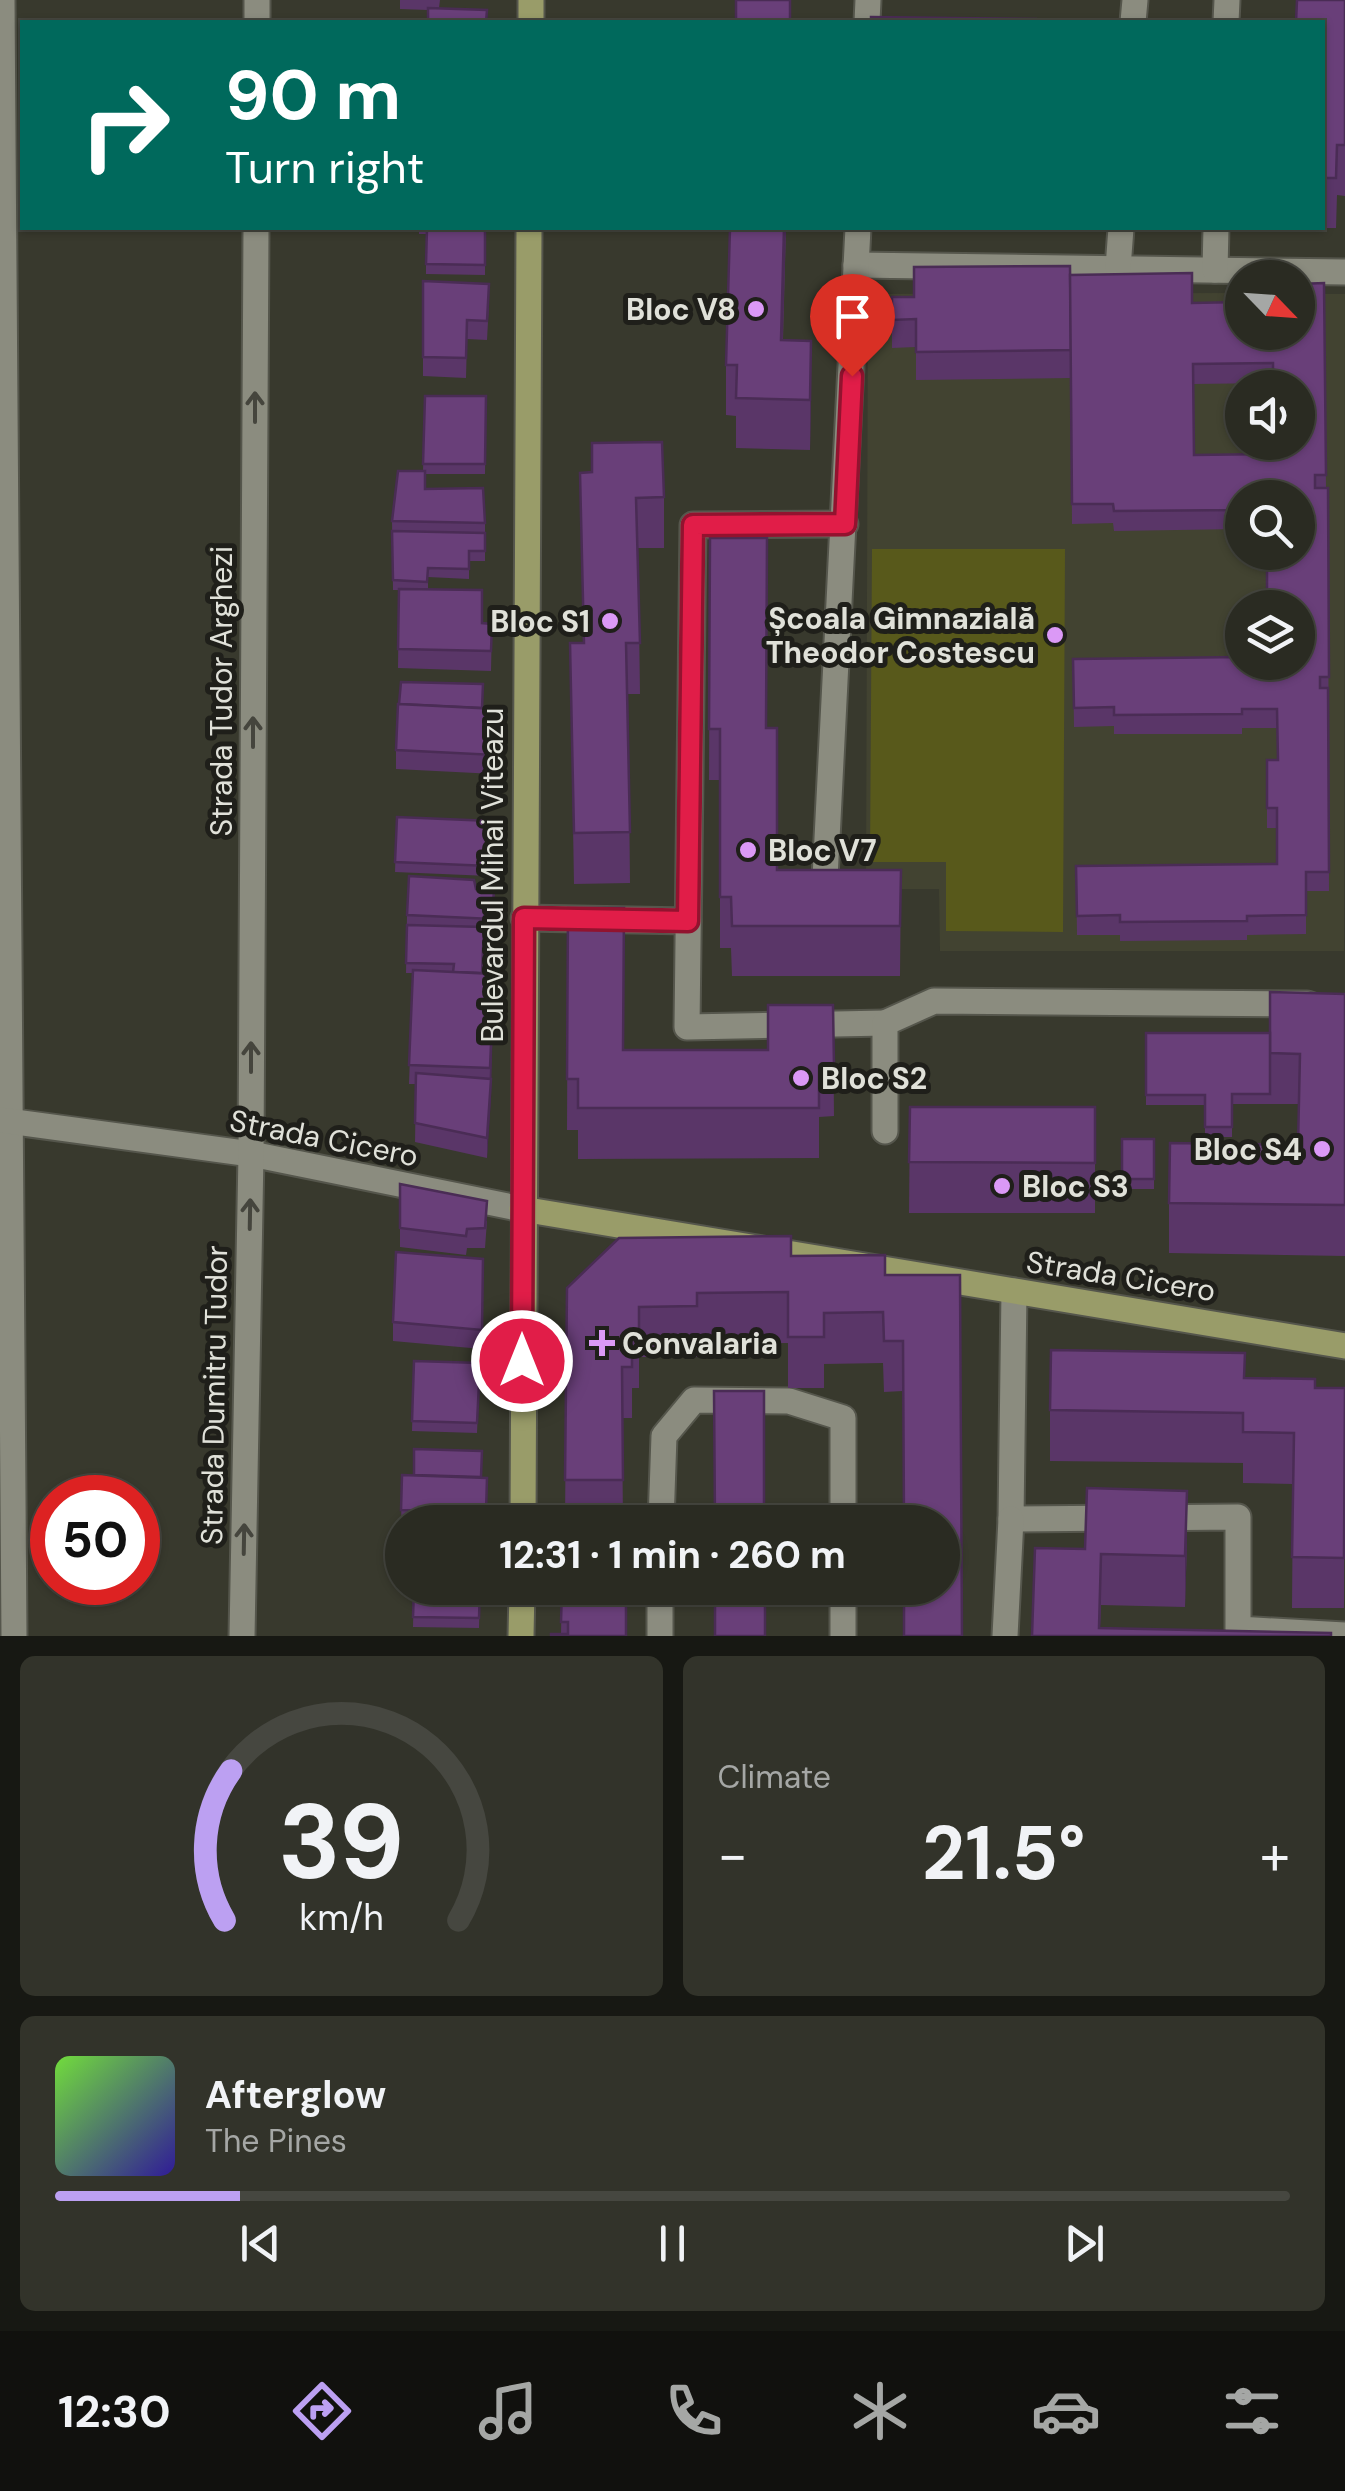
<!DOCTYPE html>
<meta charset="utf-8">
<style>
body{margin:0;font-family:"DM Sans",sans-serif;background:#32332a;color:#f1f3f6;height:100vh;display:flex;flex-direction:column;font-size:38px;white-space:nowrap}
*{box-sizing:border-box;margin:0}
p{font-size:32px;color:#a5a7a5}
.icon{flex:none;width:55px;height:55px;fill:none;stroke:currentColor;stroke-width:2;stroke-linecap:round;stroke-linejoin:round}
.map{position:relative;height:1636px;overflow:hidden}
.drawer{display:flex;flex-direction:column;gap:20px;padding:20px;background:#171813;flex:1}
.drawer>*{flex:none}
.guide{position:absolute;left:20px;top:20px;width:1305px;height:210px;border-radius:0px;box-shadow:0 2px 8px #0004,0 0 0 2px #464740;background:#00695c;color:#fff;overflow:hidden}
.needle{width:65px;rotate:115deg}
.buttons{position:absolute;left:1225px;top:260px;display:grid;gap:20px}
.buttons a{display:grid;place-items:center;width:90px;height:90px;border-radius:50%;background:#2a2b22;box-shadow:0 2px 8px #0004,0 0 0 2px #464740;font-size:50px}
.speed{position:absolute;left:30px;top:1475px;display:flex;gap:20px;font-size:50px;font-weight:700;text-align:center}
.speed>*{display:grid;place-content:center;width:130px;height:130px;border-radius:50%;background:#2a2b22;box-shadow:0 2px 8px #0004,0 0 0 2px #464740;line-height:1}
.speed .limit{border:15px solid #d22;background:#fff;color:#111}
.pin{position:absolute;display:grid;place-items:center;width:85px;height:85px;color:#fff;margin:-102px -42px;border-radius:50% 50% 50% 0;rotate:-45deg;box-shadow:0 0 10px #0007}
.pin .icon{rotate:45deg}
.me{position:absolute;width:110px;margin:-55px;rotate:0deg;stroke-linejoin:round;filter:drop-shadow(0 0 8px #0008)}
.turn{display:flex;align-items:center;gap:35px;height:210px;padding:0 40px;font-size:45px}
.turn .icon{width:130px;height:130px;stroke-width:2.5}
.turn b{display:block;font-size:70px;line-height:85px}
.big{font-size:75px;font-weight:700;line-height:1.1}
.drawer .card{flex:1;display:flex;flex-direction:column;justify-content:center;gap:15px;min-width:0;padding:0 35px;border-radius:15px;background:#32332a}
.drawer .dial{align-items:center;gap:0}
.dial svg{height:260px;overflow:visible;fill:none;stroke:#464740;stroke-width:7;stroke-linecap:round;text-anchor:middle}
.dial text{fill:#f1f3f6;stroke:none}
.song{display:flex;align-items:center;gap:30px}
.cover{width:120px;height:120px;border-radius:15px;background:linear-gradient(135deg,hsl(100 70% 55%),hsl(250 70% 35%))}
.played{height:10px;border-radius:5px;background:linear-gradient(90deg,#bca0f2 15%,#464740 15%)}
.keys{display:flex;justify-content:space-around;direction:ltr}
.heat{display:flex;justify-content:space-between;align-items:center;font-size:55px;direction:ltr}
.drawer .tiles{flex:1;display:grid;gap:20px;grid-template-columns:1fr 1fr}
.card:last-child{grid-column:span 2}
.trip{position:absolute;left:385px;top:1505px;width:575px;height:100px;border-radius:50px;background:#2a2b22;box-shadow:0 2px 8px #0004,0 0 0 2px #464740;font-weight:700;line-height:100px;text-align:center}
.tab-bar{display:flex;height:160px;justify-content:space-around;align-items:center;background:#11110e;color:#a5a7a5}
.tab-bar .icon{width:70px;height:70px}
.tab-bar .active{color:#bca0f2}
.tab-bar b{font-size:45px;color:#f1f3f6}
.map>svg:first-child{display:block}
</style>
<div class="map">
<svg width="1345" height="1636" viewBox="0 0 1345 1636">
<rect width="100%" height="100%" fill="#38392d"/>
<path fill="#424331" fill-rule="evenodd" d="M1242 293V332H1298V294H1345L1344 951H940L939 889H866L868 294ZM1242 388H1298V442H1242ZM1242 498H1298V552H1242ZM1242 608H1298V662H1242Z"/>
<polygon fill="#58591b" points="872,549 1065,549 1063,932 946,931 946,862 870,862"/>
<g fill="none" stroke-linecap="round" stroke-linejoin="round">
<defs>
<g id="minor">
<polyline points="2,0 14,1636"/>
<polyline points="257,22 257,0"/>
<polyline points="867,22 868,0"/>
<polyline points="1133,22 1135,0"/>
<polyline points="1226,22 1227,0"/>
<polyline points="856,265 1345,272"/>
<polyline points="1118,268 1121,228"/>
<polyline points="1215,270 1216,228"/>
<polyline points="845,524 693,525 687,1027 885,1023"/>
<polyline points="825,878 858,228"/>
<polyline points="524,918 688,921"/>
<polyline points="0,1120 251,1154 522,1209"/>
<polyline points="885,1131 885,1023 934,1001 1307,1004 1345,1017"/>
<polyline points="1014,1291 1011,1519 1238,1517 1238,1629 1345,1635"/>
<polyline points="661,1522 664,1436 694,1400 789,1401 843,1418 843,1522"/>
<polyline points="660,1588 660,1636"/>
<polyline points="242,1636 251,1154 256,228"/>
<polyline points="843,1636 843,1588"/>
<polyline points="1005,1636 1011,1519"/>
</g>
<g id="major">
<polyline points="531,22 531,0"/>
<polyline points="522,1209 1345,1346"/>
<polyline points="523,1522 529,228"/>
<polyline points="521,1636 522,1588"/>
</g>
</defs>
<use href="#minor" stroke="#55564c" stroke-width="29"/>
<use href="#major" stroke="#55564c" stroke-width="29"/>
<use href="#minor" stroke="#8b8c7f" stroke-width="25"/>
<use href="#major" stroke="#999c69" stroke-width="25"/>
</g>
<g fill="#5a3668" fill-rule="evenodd">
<polygon points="400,0 440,0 439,8 428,10 400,9"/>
<polygon points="1345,0 1345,196 1337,195 1336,228 1264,228 1322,228 1322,22"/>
<polygon points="419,228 485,228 485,275 426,274 426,234 419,234"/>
<polygon points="786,228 783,340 811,392 810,450 736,448 736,416 726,415 726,365"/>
<path d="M1070 275 1192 303 1242 332 1324 283 1326 488H1328L1329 891H1306V934L1247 935V940L1120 941V935H1077L1076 866 1277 864V828H1267V779L1277 760V728H1242V734H1114V726L1074 727 1073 659 1298 662V608H1267V559H1275L1298 498H1242L1241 529 1114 531 1113 523 1072 524 1071 366V378L916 380V347L892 348V297H914ZM1273 383V454L1194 455 1193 384Z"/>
<polygon points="423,281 489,303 487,340 467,339 466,378 423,376"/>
<polygon points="425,396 486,396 485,474 425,474 425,489 485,523 485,561 469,561 469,579 428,577 428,589 482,623 492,624 491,671 398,668 399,590 393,590 392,521 423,471"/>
<polygon points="580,473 664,497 664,548 638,548 640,694 628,694 630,883 574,884 570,643 583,643"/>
<polygon points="710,538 766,728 777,870 901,870 900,976 732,976 731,948 720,948 720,780 709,780"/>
<polygon points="483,708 497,728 495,774 396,769 396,750"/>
<polygon points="397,817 491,821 489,876 395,872"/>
<polygon points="476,889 494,909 492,939 484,938 482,973 494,993 487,1158 415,1142 416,1084 409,1084 413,973 406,973 407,915"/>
<polygon points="568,908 623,1050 768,1050 833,1005 834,1116 819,1117 819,1158 578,1159 578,1130 567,1130"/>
<polygon points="1345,994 1345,1256 1169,1253 1169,1203 1298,1145 1299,1104 1232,1104 1232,1137 1205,1137 1205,1105 1146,1105 1146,1033 1270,1033"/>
<polygon points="910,1107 1095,1107 1095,1213 909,1213"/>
<rect x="1122" y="1139" width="32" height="50"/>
<polygon points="400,1184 487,1221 485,1248 467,1248 466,1255 400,1247"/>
<polygon points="791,1256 885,1275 960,1275 903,1391 884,1392 883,1363 824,1364 824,1388 788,1388 788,1343 697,1344 697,1357 639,1357 639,1388 632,1388 632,1418 622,1418 623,1522 565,1522 567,1288"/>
<polygon points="483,1259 482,1349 393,1341 393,1322"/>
<polygon points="414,1361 480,1363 477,1433 412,1431"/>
<polygon points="1245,1378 1315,1388 1345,1388 1344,1608 1292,1608 1293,1484 1243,1483 1243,1463 1050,1461 1050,1410"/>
<polygon points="402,1475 487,1478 486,1522 402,1522 402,1529 401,1529"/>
<polygon points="1187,1541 1185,1607 1101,1605 1100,1628 1032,1636 1085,1549"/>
<polygon points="414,1588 480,1588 479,1628 413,1627"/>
<polygon points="562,1588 626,1636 561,1634"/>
</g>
<g fill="#4a2c55">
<polygon points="784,228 786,228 781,391 781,340"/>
<polygon points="811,341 811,392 810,450 810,400"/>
<polygon points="494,974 491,1099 487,1158 487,1138"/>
<polygon points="1187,1491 1187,1541 1185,1607 1185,1556"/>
</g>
<g fill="#693f79" stroke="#4a2c55" stroke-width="2.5" fill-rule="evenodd">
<rect x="736" y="0" width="54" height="22"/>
<polygon points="1297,0 1345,0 1345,145 1337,145 1336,178 1322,178 1322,22 1296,22"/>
<polygon points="428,8 487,10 486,22 428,22"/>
<polygon points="871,17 1036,19 1036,22 871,22"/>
<polygon points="427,228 485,228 485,265 426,264"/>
<polygon points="730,228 784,228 781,340 811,341 810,400 736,398 737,365 726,365"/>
<polygon points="1070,266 1071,350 916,352 916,319 892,320 892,297 914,297 914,267"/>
<path d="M1192 273V303L1242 302V332H1298V284L1324 283 1326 475H1315V488H1328L1329 677H1320V688H1328L1329 872H1306V915L1247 916V921L1120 922V915L1077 916 1076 866 1277 864V808H1267V760H1278L1277 709H1242V714L1114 715V707L1074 708 1073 659 1242 657V662H1298V608H1277V604H1267V559H1275V552H1298V498H1242L1241 510 1114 511 1113 504H1072L1070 275ZM1273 363V388H1298V442H1273L1274 454 1194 455 1193 364Z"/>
<polygon points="423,281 489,284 487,321 467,320 466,358 423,357"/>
<polygon points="425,396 486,396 485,464 423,464"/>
<polygon points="662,442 664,497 636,498 640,643 626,643 630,832 574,833 570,643 584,643 580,473 592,472 592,443"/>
<polygon points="398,471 425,471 425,489 483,488 485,523 392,521"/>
<polygon points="392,531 485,533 485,551 469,551 469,569 428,568 427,582 393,580"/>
<polygon points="710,538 767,538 766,728 777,728 777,870 901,870 900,926 732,926 731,897 720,897 720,729 709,729"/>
<polygon points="399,589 482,590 482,623 492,624 491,651 398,649"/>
<polygon points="401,682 483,684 482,708 399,704"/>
<polygon points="398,704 497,709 495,755 396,750"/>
<polygon points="397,817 491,821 489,866 395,862"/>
<polygon points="409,876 474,880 476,889 494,890 492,919 407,915"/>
<polygon points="568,908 624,908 623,1050 768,1050 768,1005 833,1005 834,1066 819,1066 819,1108 578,1108 578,1079 567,1079"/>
<polygon points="407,925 484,927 482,973 453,972 454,964 406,963"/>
<polygon points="413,970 494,974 490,1068 409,1065"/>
<polygon points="1270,992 1345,994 1345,1205 1169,1203 1170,1143 1298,1145 1300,1054 1270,1053"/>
<polygon points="1146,1033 1270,1033 1270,1094 1232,1094 1232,1127 1205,1127 1205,1095 1146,1095"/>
<polygon points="416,1073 491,1079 487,1138 415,1123"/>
<polygon points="910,1107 1095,1107 1095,1163 909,1162"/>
<rect x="1122" y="1139" width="32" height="40"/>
<polygon points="400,1184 487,1201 485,1228 467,1229 466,1236 400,1228"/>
<polygon points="791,1236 791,1256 885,1255 885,1275 960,1275 962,1636 904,1636 904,1588 942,1588 942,1522 904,1522 903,1341 884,1341 883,1312 824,1313 824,1337 788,1337 788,1292 697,1293 697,1306 639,1307 639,1338 632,1338 632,1367 622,1367 623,1480 565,1480 567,1288 619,1238"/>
<polygon points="396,1252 483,1259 482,1330 393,1322"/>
<polygon points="1051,1350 1245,1353 1244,1378 1315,1379 1315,1388 1345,1388 1344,1558 1292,1557 1294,1433 1243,1432 1243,1413 1050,1410"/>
<polygon points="414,1361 480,1363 477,1423 412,1421"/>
<polygon points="714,1391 764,1391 764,1522 715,1522"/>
<polygon points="414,1449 482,1451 481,1477 414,1475"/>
<polygon points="402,1475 487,1478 486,1512 401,1510"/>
<polygon points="1087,1488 1187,1491 1185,1556 1101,1554 1099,1628 1331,1633 1331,1636 1032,1636 1035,1548 1085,1549"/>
<polygon points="414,1588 480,1588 479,1618 413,1617"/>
<polygon points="562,1588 626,1588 626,1636 551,1636 551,1634 568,1634 568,1622 561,1622"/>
<rect x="715" y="1588" width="50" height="48"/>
</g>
<defs><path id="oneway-shaft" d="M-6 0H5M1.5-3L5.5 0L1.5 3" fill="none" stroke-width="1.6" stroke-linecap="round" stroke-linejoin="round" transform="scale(2.5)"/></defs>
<g stroke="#45453d">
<use href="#oneway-shaft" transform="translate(255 407) rotate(-90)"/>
<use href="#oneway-shaft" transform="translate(253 732) rotate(-90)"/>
<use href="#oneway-shaft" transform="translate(251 1057) rotate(-90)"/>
<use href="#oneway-shaft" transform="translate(250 1214) rotate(-89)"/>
<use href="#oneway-shaft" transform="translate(244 1539) rotate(-89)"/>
</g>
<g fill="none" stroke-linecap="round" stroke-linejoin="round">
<defs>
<polyline id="route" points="522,1361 524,918 688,921 693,525 845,524 852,376"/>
</defs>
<use href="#route" stroke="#92132f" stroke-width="25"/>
<use href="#route" stroke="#e11d48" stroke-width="18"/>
</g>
<g fill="#db99f6" stroke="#1f1f1a" stroke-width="4">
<circle cx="756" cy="309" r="10"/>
<circle cx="610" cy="621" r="10"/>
<circle cx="1055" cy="635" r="10"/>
<circle cx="748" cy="850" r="10"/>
<circle cx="801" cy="1078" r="10"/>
<circle cx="1322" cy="1149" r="10"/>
<circle cx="1002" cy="1186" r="10"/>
<path d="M597 1328h10v10h10v10h-10v10h-10v-10h-10v-10h10z"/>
</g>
<g text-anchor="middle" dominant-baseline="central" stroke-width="10" stroke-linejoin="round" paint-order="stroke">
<g font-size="30" font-weight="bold" fill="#e0e1d9" stroke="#1f1f1a" text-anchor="end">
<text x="736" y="309">Bloc V8</text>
<text x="1035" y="618">Școala Gimnazială<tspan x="1035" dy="34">Theodor Costescu</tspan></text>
<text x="590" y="621">Bloc S1</text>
<text x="768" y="850" text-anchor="start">Bloc V7</text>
<text x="821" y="1078" text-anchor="start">Bloc S2</text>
<text x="1302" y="1149">Bloc S4</text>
<text x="1022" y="1186" text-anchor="start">Bloc S3</text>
<text x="622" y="1343" text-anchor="start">Convalaria</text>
</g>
<g font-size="30" fill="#e0e1d9" stroke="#1f1f1a">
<text transform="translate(221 691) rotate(-90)">Strada Tudor Arghezi</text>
<text transform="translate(492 875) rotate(-90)">Bulevardul Mihai Viteazu</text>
<text transform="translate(324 1138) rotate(11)">Strada Cicero</text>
<text transform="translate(1121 1276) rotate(9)">Strada Cicero</text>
<text transform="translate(214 1395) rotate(-89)">Strada Dumitru Tudor</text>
</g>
</g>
</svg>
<div class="buttons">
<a><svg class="needle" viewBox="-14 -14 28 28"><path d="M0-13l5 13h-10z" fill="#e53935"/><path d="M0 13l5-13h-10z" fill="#a5a7a5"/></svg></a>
<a><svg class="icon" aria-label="sound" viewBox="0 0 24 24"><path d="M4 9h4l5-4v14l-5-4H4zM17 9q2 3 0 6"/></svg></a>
<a><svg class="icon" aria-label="search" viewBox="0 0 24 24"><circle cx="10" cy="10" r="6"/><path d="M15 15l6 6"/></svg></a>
<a><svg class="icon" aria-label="layers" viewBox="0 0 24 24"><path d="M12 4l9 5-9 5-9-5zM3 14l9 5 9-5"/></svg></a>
</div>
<div class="speed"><div class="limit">50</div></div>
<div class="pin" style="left:852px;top:376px;background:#d93025"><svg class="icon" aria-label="arrive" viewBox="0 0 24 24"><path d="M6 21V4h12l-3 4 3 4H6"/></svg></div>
<svg class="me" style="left:522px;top:1361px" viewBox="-20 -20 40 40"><circle r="17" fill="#e11d48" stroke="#fff" stroke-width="3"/><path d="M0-11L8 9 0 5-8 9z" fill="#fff"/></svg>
<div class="trip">12:31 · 1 min · 260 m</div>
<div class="guide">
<div class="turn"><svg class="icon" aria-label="right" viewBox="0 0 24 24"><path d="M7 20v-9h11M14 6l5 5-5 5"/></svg><div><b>90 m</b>Turn right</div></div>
</div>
</div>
<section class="drawer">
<div class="tiles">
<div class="card dial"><svg viewBox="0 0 100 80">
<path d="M14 69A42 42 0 1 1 86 69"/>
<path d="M14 69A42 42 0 0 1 16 23" stroke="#bca0f2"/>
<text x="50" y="56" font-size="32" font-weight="700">39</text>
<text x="50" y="72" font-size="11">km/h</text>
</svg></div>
<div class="card"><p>Climate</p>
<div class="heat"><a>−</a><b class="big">21.5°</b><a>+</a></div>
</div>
<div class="card">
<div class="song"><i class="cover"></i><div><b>Afterglow</b><p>The Pines</p></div></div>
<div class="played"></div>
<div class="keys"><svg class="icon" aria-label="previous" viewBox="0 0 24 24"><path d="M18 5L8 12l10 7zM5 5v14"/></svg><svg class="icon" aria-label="pause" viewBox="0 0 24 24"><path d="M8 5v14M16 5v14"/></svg><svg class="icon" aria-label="next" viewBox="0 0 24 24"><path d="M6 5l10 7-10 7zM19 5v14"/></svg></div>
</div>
</div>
</section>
<nav class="tab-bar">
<b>12:30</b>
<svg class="icon active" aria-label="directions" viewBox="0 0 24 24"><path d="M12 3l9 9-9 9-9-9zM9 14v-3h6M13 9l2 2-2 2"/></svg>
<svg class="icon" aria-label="music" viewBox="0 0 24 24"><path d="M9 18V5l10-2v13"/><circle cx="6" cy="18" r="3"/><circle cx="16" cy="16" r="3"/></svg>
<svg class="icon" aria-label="phone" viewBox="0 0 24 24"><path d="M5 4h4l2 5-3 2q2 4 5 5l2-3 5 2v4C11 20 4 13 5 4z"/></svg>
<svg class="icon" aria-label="climate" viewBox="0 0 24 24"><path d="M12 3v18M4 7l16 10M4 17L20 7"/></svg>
<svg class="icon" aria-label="car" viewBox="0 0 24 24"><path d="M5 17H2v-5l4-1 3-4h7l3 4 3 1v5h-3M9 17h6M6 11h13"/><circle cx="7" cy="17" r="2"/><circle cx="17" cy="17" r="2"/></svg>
<svg class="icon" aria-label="filters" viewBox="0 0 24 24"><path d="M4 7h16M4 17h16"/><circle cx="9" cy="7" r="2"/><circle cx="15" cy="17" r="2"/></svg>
</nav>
